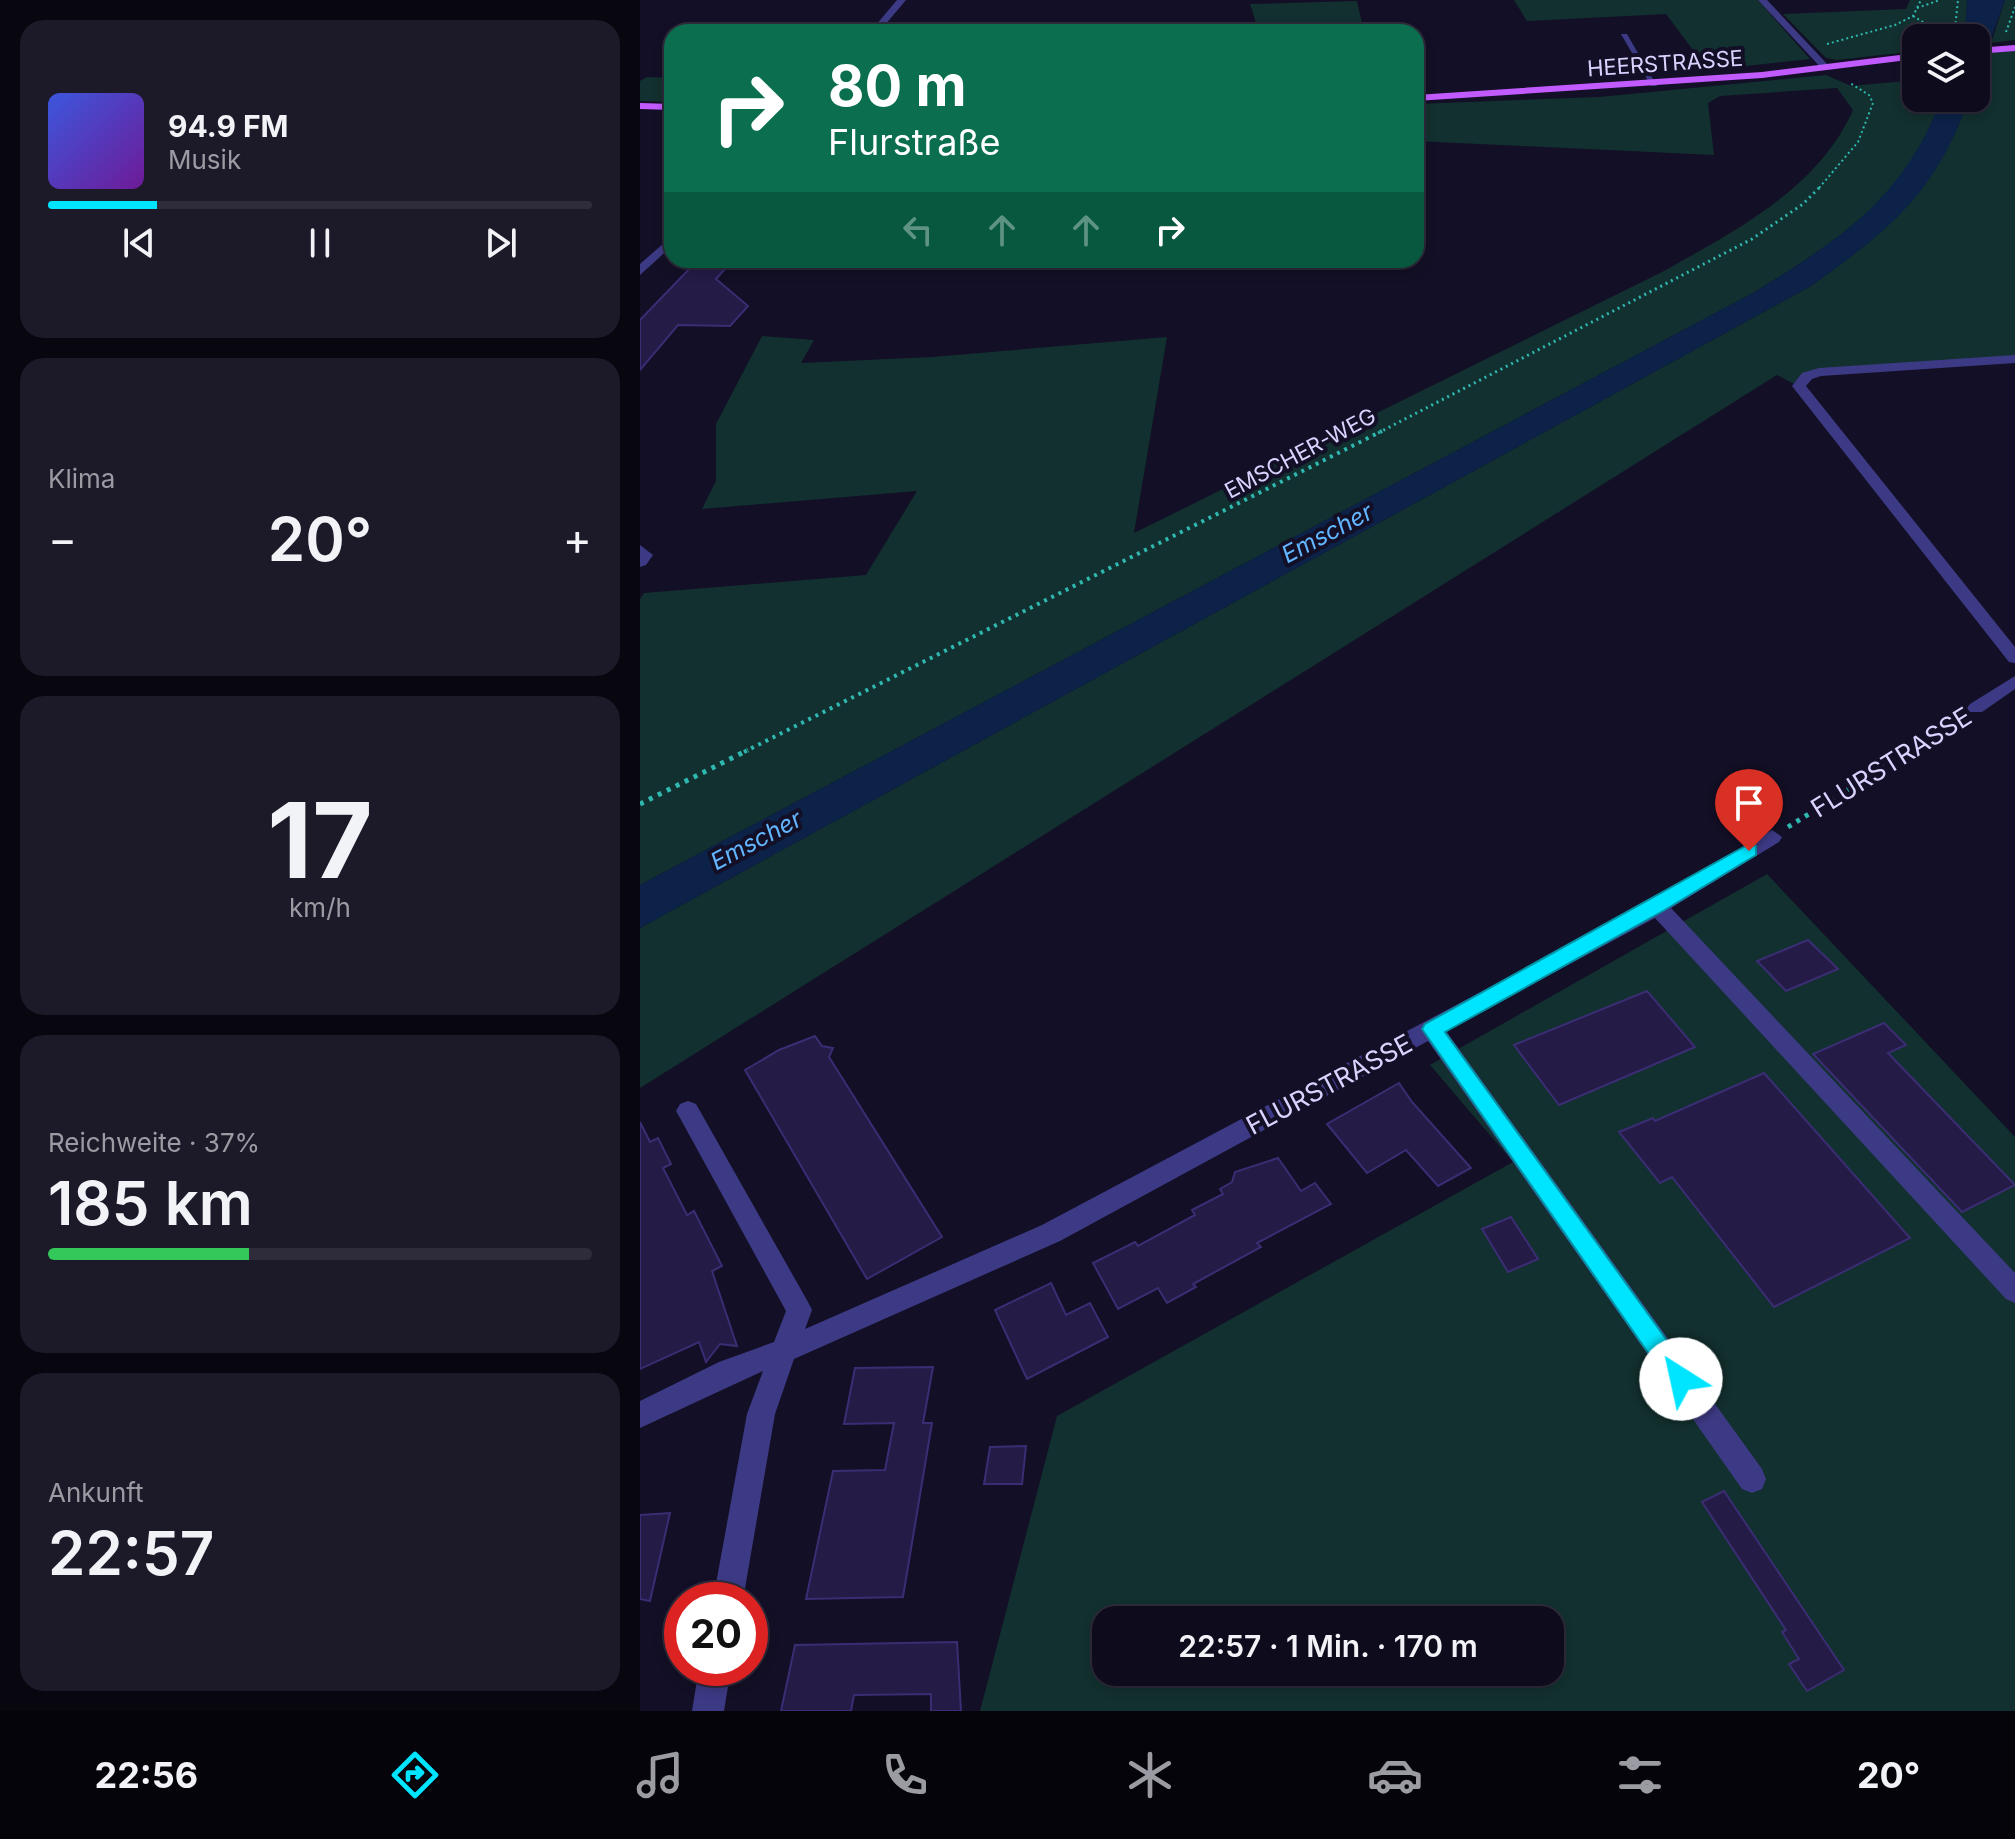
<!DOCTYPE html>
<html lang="de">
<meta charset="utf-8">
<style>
body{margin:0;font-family:Inter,sans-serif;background:#1c1929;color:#f1f3f6;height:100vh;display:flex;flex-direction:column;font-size:30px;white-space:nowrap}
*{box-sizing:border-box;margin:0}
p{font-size:26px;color:#9b9ba3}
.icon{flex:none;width:44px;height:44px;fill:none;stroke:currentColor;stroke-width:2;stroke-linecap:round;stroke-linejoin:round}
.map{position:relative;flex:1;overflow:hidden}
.drawer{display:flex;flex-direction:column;gap:20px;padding:20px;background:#08060f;width:640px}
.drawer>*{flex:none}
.hud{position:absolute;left:24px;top:24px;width:760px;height:244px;border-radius:24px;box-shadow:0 4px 12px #0003,0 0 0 2px #2e2b3b;background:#0b6e4f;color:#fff;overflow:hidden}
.fabs{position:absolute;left:1262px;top:24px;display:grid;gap:16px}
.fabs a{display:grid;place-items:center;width:88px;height:88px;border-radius:16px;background:#0e0b1c;box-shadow:0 4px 12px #0003,0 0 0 2px #2e2b3b;font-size:40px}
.speed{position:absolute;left:24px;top:1582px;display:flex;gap:16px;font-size:40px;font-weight:700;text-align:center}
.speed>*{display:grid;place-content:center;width:104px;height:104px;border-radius:50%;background:#0e0b1c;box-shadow:0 4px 12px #0003,0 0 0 2px #2e2b3b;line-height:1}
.speed .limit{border:12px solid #d22;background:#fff;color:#111}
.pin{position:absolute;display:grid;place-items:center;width:68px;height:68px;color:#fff;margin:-82px -34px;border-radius:50% 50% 50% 0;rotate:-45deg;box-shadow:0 0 8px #0007}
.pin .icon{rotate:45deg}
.me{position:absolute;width:88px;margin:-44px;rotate:325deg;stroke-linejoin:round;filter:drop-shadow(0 0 6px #0008)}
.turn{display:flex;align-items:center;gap:28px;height:168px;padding:0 32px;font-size:36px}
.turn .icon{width:104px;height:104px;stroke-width:2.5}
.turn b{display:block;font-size:56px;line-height:68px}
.lanes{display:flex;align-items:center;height:76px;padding:0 32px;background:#0003;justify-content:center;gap:40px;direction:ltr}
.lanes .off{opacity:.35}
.big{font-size:60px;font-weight:600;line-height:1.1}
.drawer .tile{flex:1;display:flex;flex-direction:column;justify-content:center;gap:12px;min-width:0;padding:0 28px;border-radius:24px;background:#1c1929}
.drawer .dial{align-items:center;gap:0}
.dial b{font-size:104px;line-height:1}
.song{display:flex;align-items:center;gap:24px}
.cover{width:96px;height:96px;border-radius:12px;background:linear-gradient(135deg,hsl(230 70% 55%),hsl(280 70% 35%))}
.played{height:8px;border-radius:4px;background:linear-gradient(90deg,#00e5ff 20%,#2e2b3b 20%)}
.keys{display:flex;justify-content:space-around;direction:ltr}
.heat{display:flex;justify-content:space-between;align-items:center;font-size:44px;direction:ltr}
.charge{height:12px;border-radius:6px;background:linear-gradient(90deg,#34c759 37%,#2e2b3b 0)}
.trip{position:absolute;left:452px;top:1606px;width:472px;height:80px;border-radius:24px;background:#0e0b1c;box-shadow:0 4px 12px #0003,0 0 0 2px #2e2b3b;font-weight:600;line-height:80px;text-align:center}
.dock{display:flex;height:128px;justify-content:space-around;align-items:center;background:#06040b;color:#9b9ba3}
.dock .icon{width:56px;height:56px}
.dock .active{color:#00e5ff}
.dock b{font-size:36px;color:#f1f3f6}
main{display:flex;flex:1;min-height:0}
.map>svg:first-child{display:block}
</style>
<main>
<section class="drawer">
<div class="tile">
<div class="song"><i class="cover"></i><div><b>94.9 FM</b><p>Musik</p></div></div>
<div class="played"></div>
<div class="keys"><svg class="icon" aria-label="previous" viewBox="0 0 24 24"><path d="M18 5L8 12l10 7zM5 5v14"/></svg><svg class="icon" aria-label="pause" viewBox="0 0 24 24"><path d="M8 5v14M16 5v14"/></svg><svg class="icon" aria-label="next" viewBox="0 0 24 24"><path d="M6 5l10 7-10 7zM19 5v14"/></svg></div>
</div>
<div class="tile"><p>Klima</p>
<div class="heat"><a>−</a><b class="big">20°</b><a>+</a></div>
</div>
<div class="tile dial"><b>17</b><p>km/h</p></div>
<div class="tile"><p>Reichweite · 37%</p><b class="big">185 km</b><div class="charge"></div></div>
<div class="tile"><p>Ankunft</p><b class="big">22:57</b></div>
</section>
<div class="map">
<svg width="1375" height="1711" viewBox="0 0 1375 1711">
<rect width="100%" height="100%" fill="#130f26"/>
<g fill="#12302f" fill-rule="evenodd">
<polygon points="874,0 1118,0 1170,59 1068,70 1026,14 887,21"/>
<polygon points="1270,0 1327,0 1325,38 1276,38 1276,51 1197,60 1186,58 1143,14 1266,9"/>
<polygon points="1365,0 1375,0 1375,40 1351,43"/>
<polygon points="717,1 724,32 619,32 610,4"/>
<path d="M1375 50V357L1178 371 1158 386 1137 375 0 1088V928L1171 286C1248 231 1297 191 1329 98H1336V80L1348 51Z"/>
<path d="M1186 75 1211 86 1276 80V98H1302C1264 199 1201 239 1113 293L0 885V599L4 593 226 575 277 491 62 509 76 481V424L122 336 174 340 161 363 292 357 527 337 494 533 1024 271C1096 230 1178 189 1213 110L1197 88 1080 96 1068 103 1074 155 776 141V104L959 97Z"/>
<polygon points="7,77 32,78 32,102 0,101 0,81"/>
<path d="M1127 874 1375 1137V1711H340L417 1416 873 1162 790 1065ZM466 1620H910V1672H466Z"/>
</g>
<g fill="#0c2248">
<polygon points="1327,0 1365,0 1336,80 1336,38 1325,38"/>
<path d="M1302 98H1329C1296 193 1251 229 1171 286L0 928V885L1113 293C1201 239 1263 199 1302 98Z"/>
</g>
<g fill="#241b47" stroke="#3b2d73" stroke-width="2">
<polygon points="52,266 86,268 76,279 108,306 90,326 38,325 0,370 0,320"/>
<polygon points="1168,940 1198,969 1146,991 1117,961"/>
<polygon points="1007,991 1055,1047 919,1105 874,1045"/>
<polygon points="1244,1023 1266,1045 1248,1053 1375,1185 1322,1212 1173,1054"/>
<polygon points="175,1036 182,1046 193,1048 189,1057 302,1237 227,1279 105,1070 139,1050"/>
<polygon points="1124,1073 1270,1238 1134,1307 1032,1177 1020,1183 979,1132 1013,1118 1015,1121"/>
<polygon points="759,1083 772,1102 831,1168 798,1186 766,1150 727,1173 687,1124"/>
<polygon points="0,1122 10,1142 18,1138 31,1164 23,1168 47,1215 54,1211 82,1266 72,1271 97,1346 80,1344 66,1362 59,1342 0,1369"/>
<polygon points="638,1158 661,1191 675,1183 691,1204 617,1243 621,1247 553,1284 556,1287 527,1303 518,1288 478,1309 453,1263 495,1242 498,1246 555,1215 552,1210 583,1194 580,1189 592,1182 595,1172"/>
<polygon points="871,1217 898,1259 868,1272 842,1229"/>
<polygon points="411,1283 426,1315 450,1303 468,1337 387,1379 355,1310"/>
<polygon points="293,1367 283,1423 292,1423 263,1597 166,1599 193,1471 245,1470 254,1423 204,1424 215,1368"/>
<polygon points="386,1446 382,1484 344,1484 350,1447"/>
<polygon points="1084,1491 1204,1670 1167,1691 1149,1664 1159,1659 1142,1632 1146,1630 1062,1502"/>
<polygon points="30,1513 10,1601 0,1599 0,1515"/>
<polygon points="317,1642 321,1711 291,1711 291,1694 214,1695 211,1711 141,1711 155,1645"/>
</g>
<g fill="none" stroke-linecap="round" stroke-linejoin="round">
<g stroke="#2fb8b0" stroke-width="2" stroke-dasharray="2 3" stroke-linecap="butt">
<polyline points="1277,8 1300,0"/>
<polyline points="1273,16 1309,38"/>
<polyline points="1366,32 1375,7"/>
<polyline points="1314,38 1318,0"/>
<polyline points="1187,44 1255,25 1273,16 1281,0"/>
<polyline points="1179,188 1218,142 1233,103 1229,95 1210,83"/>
</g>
<polyline stroke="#2fb8b0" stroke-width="3" stroke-dasharray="2 4" stroke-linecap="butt" points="738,433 1112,239 1163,204 1181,186"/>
<g stroke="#2fb8b0" stroke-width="4" stroke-dasharray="3 5" stroke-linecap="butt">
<polyline points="104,752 742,431"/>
<polyline points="1267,752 1319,719"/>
</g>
<g stroke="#2fb8b0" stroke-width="5" stroke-dasharray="4 6" stroke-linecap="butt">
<polyline points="0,804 108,750"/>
<polyline points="1148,827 1271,750"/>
</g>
<g fill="#3d3a85" fill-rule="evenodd">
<polygon points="257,0 266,0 239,32 230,32"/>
<polygon points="1118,0 1127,0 1189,66 1189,70 1183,70"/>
<polygon points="981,34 987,34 1017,86 1011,86"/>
<polygon points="32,236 32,246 0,275 0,264"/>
<polygon points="1375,355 1375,363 1181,376 1172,379 1166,386 1375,647 1375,663 1369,662 1152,386 1162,373 1179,368"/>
<polygon points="0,545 13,555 6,565 0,567"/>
<polygon points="1375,676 1375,689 1342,712 1330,712 1327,708 1330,704"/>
<polygon points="1132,830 1142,837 1139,842 1031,908 1375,1273 1375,1303 1366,1299 1015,918 806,1031 1122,1469 1126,1479 1122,1489 1112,1493 1102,1489 788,1041 420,1241 154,1359 135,1414 103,1600 73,1600 107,1414 123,1371 0,1428 0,1401 79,1362 134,1342 146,1311 40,1118 36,1111 40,1104 48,1101 56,1104 168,1302 172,1310 165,1329 402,1225 1010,902"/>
<polygon points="59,1668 91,1668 84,1711 52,1711"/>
</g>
<g fill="#c25bff" fill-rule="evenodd">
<polygon points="1375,45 1375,51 1336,54 1336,48"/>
<polygon points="1276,53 1276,59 1122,78 776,101 776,95 1122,72"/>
<polygon points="0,103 32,104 32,110 0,109"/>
</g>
</g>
<polygon fill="#00e5ff" stroke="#0095a6" stroke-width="2" points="1109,844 1116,846 1116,855 1023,911 805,1032 1049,1371 1053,1379 1049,1387 1041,1391 1032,1387 782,1029 785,1024"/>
<g text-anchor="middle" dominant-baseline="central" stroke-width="8" stroke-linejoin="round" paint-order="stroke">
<g font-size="22" fill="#d9d4ff" stroke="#130f26">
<text transform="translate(1025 63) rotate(-4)">HEERSTRASSE</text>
<text transform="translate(660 453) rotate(-28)">EMSCHER-WEG</text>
</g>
<g font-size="24" font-style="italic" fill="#62b6ff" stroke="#130f26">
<text transform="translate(687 533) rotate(-28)">Emscher</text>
<text transform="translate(116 840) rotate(-28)">Emscher</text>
</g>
<g font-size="26" fill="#d9d4ff" stroke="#130f26">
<text transform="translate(1251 762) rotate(-32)">FLURSTRASSE</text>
<text transform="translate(689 1084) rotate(-28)">FLURSTRASSE</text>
</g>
</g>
</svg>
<div class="fabs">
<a><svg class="icon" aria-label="layers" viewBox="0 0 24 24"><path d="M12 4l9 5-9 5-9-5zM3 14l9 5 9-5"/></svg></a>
</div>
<div class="speed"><div class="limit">20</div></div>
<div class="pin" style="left:1109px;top:851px;background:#d93025"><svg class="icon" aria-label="arrive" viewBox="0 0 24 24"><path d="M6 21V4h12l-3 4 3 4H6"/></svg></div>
<svg class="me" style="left:1041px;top:1379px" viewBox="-20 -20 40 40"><circle r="19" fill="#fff"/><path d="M0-13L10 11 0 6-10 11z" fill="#00e5ff"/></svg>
<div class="trip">22:57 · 1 Min. · 170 m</div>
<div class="hud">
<div class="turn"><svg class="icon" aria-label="right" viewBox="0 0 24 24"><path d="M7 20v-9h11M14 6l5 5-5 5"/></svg><div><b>80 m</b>Flurstraße</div></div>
<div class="lanes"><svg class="icon off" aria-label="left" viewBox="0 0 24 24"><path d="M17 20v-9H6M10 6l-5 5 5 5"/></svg><svg class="icon off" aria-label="ahead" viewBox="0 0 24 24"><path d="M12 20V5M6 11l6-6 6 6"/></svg><svg class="icon off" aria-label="ahead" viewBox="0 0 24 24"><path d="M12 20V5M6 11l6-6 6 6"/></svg><svg class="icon" aria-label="right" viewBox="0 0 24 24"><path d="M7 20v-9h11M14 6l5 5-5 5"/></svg></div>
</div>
</div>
</main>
<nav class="dock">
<b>22:56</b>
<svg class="icon active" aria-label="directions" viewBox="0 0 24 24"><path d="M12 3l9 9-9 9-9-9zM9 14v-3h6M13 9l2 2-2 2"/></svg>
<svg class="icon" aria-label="music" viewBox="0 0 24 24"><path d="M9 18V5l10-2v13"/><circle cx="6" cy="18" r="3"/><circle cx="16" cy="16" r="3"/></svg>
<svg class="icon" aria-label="phone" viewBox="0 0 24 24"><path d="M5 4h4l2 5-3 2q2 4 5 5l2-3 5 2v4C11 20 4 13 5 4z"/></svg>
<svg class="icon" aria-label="climate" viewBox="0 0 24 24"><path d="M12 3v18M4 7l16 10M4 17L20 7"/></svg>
<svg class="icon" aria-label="car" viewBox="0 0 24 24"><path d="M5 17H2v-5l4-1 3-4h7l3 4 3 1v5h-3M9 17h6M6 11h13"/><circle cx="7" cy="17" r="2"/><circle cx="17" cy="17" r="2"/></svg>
<svg class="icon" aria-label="filters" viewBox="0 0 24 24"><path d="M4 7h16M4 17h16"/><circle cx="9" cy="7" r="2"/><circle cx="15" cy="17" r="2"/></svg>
<b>20°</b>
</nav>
